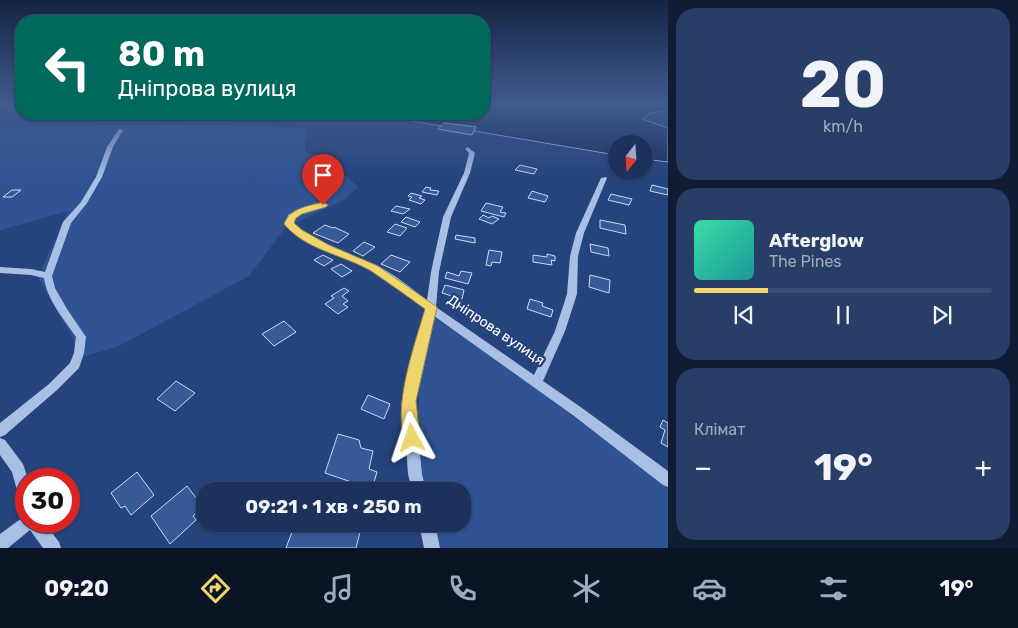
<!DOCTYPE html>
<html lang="uk">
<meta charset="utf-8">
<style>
body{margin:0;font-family:Rubik,sans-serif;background:#293e66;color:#f1f3f6;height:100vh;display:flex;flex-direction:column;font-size:19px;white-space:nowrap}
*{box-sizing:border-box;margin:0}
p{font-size:16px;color:#a0aabc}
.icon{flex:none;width:28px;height:28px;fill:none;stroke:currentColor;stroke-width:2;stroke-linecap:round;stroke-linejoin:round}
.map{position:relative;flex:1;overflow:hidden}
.panel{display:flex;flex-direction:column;gap:8px;padding:8px;background:#0f1c33;width:350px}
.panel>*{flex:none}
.top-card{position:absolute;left:15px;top:15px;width:475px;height:105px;border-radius:20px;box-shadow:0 1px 4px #0004,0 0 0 1px #3a4d72;background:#00695c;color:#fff;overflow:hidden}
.needle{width:32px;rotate:197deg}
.tools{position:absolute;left:608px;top:135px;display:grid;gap:10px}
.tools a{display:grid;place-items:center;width:45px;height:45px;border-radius:50%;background:#1c325d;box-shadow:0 1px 4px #0004,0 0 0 1px #3a4d72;font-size:25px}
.speed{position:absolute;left:15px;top:468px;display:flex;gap:10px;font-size:25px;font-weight:700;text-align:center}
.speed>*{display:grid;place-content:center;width:65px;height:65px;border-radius:50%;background:#1c325d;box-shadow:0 1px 4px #0004,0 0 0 1px #3a4d72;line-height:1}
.speed .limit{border:8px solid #d22;background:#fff;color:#111}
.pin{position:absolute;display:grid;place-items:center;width:42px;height:42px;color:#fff;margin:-51px -21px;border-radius:50% 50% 50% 0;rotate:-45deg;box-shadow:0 0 5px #0007}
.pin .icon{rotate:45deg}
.me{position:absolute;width:55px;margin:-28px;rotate:355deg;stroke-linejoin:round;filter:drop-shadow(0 0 4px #0008)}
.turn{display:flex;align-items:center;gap:18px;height:105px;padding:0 20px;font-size:22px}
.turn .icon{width:65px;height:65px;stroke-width:2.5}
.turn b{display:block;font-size:35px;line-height:42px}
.big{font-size:38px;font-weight:700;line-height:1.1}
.panel .widget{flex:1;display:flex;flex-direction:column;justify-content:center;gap:8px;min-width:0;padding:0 18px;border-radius:20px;background:#293e66}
.panel .dial{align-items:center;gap:0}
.dial b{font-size:65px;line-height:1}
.song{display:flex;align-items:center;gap:15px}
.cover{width:60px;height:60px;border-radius:8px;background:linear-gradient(135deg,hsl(160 70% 55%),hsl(180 70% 35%))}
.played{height:5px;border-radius:2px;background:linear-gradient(90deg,#eed56e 25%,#3a4d72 25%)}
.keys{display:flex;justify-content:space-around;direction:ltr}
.heat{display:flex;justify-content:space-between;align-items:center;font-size:28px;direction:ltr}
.trip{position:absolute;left:196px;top:482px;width:275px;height:50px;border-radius:20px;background:#1c325d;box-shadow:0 1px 4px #0004,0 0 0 1px #3a4d72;font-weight:700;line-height:50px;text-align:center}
.tab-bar{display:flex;height:80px;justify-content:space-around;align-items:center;background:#0b1425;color:#a0aabc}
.tab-bar .icon{width:35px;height:35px}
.tab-bar .on{color:#eed56e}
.tab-bar b{font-size:22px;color:#f1f3f6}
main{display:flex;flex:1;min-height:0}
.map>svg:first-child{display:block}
</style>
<main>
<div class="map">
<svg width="668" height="548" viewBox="0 0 668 548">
<rect width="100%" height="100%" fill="#25437c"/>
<g fill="#305493">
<polygon points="177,124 306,128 305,152 324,157 358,187 342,201 285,228 249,276 119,346 76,359 73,339 38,277 68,211 0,230 0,128"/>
<polygon points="434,317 499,360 668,488 668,548 437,548 431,524 462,524 462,491 424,491 418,422 420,373"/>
</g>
<g fill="#1a305c" stroke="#9eb8e5">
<polygon points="484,104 668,104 668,111 650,113 642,119 668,128 668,162 644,159 644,144 616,144 616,155 474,131 476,127 444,123 441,126 370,114 484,114"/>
<polygon points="80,114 251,114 200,119 104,117"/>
</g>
<g fill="#365998" stroke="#ccdbf4">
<polygon points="444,123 476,127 472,135 438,129"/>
<polygon points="520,165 537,169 534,174 515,170"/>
<polygon points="652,185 668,189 668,195 650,191"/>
<polygon points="426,187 431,188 430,190 439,191 437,195 422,192"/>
<polygon points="12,190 21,190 12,197 3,197"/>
<polygon points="532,191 548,196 545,202 528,198"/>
<polygon points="411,193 422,196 419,198 425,200 421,204 409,200 412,197 408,196"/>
<polygon points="611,194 632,199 629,205 608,200"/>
<polygon points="486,203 503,207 500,212 506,213 504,217 481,211"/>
<polygon points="396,206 410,209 403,214 391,211"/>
<polygon points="483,215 489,218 492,216 499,219 492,224 479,219"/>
<polygon points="406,217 420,222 415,227 401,222"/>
<polygon points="600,220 625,225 626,234 600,228"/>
<polygon points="395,224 407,228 400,236 387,232"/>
<polygon points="325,225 333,228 334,227 349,234 338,243 313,233"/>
<polygon points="456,235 475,238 475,243 455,239"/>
<polygon points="364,242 375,247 363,256 353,251"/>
<polygon points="590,244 608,248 609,256 591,252"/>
<polygon points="489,250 502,252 500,263 492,262 491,266 486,265"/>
<polygon points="547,254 555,256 555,261 551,260 552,265 533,262 533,255 547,257"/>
<polygon points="323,255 333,260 324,266 314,260"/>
<polygon points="391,255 410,262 400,272 381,264"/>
<polygon points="341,264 352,271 342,277 331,269"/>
<polygon points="461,271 472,273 468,284 445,278 447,272 459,276"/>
<polygon points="590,275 610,280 609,293 589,287"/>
<polygon points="445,285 464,290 462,299 442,293"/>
<polygon points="344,288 349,291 342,296 348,301 343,304 348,307 338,314 325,304 334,298 331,296"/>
<polygon points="530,299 543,303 542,306 553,310 551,317 527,309"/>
<polygon points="284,321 296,332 274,346 262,334"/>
<polygon points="176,381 195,393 175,411 157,399"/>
<polygon points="368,395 390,404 384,419 361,409"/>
<polygon points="663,420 668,423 668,447 661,443 665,430 660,427"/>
<polygon points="338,434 359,440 361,448 373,451 369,469 377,472 372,489 325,473"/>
<polygon points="137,472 154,495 131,515 125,506 121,508 111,493"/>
<polygon points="187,486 203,507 193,516 196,520 170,544 151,516"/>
<polygon points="295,524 362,524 356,548 286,548"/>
</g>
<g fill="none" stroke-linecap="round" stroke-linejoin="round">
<g fill="#aabfe4" fill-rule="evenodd">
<path d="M119 129 123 130 113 147 102 177 87 203 71 223 52 276 55 288 67 309 86 337 84 353 79 368 57 390 5 435 0 437V423L49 384 70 363 74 353 76 337C64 319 47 300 44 278L31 275 0 273V267L31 269 45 272 63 222 81 202 96 177 107 147Z"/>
<path d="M468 147 475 153 470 173 451 217 439 272 436 307 534 375 555 331 567 294 570 256 576 233 601 178 606 177 607 178 584 233 578 256 577 294 565 331 543 381 582 408 668 471V487L663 485 574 416 434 316 415 401 422 474 426 491H412L408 474 403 401 426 309C408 295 389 279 369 269 343 256 305 246 285 224L288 215 296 210 323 203 325 204V206L302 214 294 218 293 223C316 244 348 252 376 265 394 274 411 288 427 300L431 272 443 217 464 173 469 153 465 149Z"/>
<polygon points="0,438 5,440 23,464 28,479 26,479 26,507 21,505 12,472 0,455"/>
<polygon points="26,515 26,521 43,521 59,542 61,548 43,548 30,530 8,548 0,548 0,534"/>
<polygon points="419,524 435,524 440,548 424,548"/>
</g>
</g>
<linearGradient id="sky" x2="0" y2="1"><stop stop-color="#142544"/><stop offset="0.58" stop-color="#405b8e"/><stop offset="1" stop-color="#405b8e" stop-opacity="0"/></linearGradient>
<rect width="668" height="180" fill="url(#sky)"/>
<path fill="#eed56e" stroke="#9b8a48" d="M323 202 328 205 326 207 302 214 296 218 294 223 302 230 329 245 378 266 437 307 416 401 420 438 418 443 412 445 406 443C391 409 415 344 425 309 407 296 389 283 371 271 344 255 305 250 284 224 290 208 308 206 323 202Z"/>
<g text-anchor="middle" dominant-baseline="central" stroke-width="5" stroke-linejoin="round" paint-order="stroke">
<g font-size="14" fill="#fff" stroke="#25437c">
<text transform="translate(496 330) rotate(34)">Дніпрова вулиця</text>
</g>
</g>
</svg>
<div class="tools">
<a><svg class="needle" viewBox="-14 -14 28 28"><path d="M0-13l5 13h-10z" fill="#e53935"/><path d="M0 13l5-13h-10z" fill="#a0aabc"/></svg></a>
</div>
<div class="speed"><div class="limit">30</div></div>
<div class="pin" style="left:323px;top:205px;background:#d93025"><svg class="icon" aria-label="arrive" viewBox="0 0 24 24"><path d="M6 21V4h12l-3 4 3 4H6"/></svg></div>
<svg class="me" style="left:412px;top:438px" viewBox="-20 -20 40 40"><path d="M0-17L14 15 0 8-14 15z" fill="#eed56e" stroke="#fff" stroke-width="4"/></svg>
<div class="trip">09:21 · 1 хв · 250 m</div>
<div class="top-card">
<div class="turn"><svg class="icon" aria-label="left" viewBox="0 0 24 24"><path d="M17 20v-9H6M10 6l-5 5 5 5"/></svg><div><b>80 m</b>Дніпрова вулиця</div></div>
</div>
</div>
<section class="panel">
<div class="widget dial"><b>20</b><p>km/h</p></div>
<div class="widget">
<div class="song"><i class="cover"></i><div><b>Afterglow</b><p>The Pines</p></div></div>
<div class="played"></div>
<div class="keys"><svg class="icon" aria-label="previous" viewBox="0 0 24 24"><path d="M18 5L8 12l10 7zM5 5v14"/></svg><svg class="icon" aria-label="pause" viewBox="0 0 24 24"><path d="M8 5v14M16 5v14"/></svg><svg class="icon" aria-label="next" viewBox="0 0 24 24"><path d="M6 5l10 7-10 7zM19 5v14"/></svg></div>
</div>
<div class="widget"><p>Клімат</p>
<div class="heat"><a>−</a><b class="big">19°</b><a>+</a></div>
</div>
</section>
</main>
<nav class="tab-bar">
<b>09:20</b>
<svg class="icon on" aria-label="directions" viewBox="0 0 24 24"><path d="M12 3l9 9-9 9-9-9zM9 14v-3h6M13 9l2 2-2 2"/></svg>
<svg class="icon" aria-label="music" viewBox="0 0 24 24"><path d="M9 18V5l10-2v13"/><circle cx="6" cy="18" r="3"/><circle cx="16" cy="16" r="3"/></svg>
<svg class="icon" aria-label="phone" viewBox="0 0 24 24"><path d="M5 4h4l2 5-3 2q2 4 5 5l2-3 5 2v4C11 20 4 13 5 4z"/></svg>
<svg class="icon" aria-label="climate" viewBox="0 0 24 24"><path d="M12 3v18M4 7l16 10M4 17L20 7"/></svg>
<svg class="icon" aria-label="car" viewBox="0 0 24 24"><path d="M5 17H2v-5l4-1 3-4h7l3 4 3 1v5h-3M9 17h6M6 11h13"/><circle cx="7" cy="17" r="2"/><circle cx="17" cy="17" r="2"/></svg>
<svg class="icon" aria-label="filters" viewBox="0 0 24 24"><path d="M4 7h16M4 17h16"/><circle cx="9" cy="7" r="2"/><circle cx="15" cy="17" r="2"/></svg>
<b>19°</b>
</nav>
